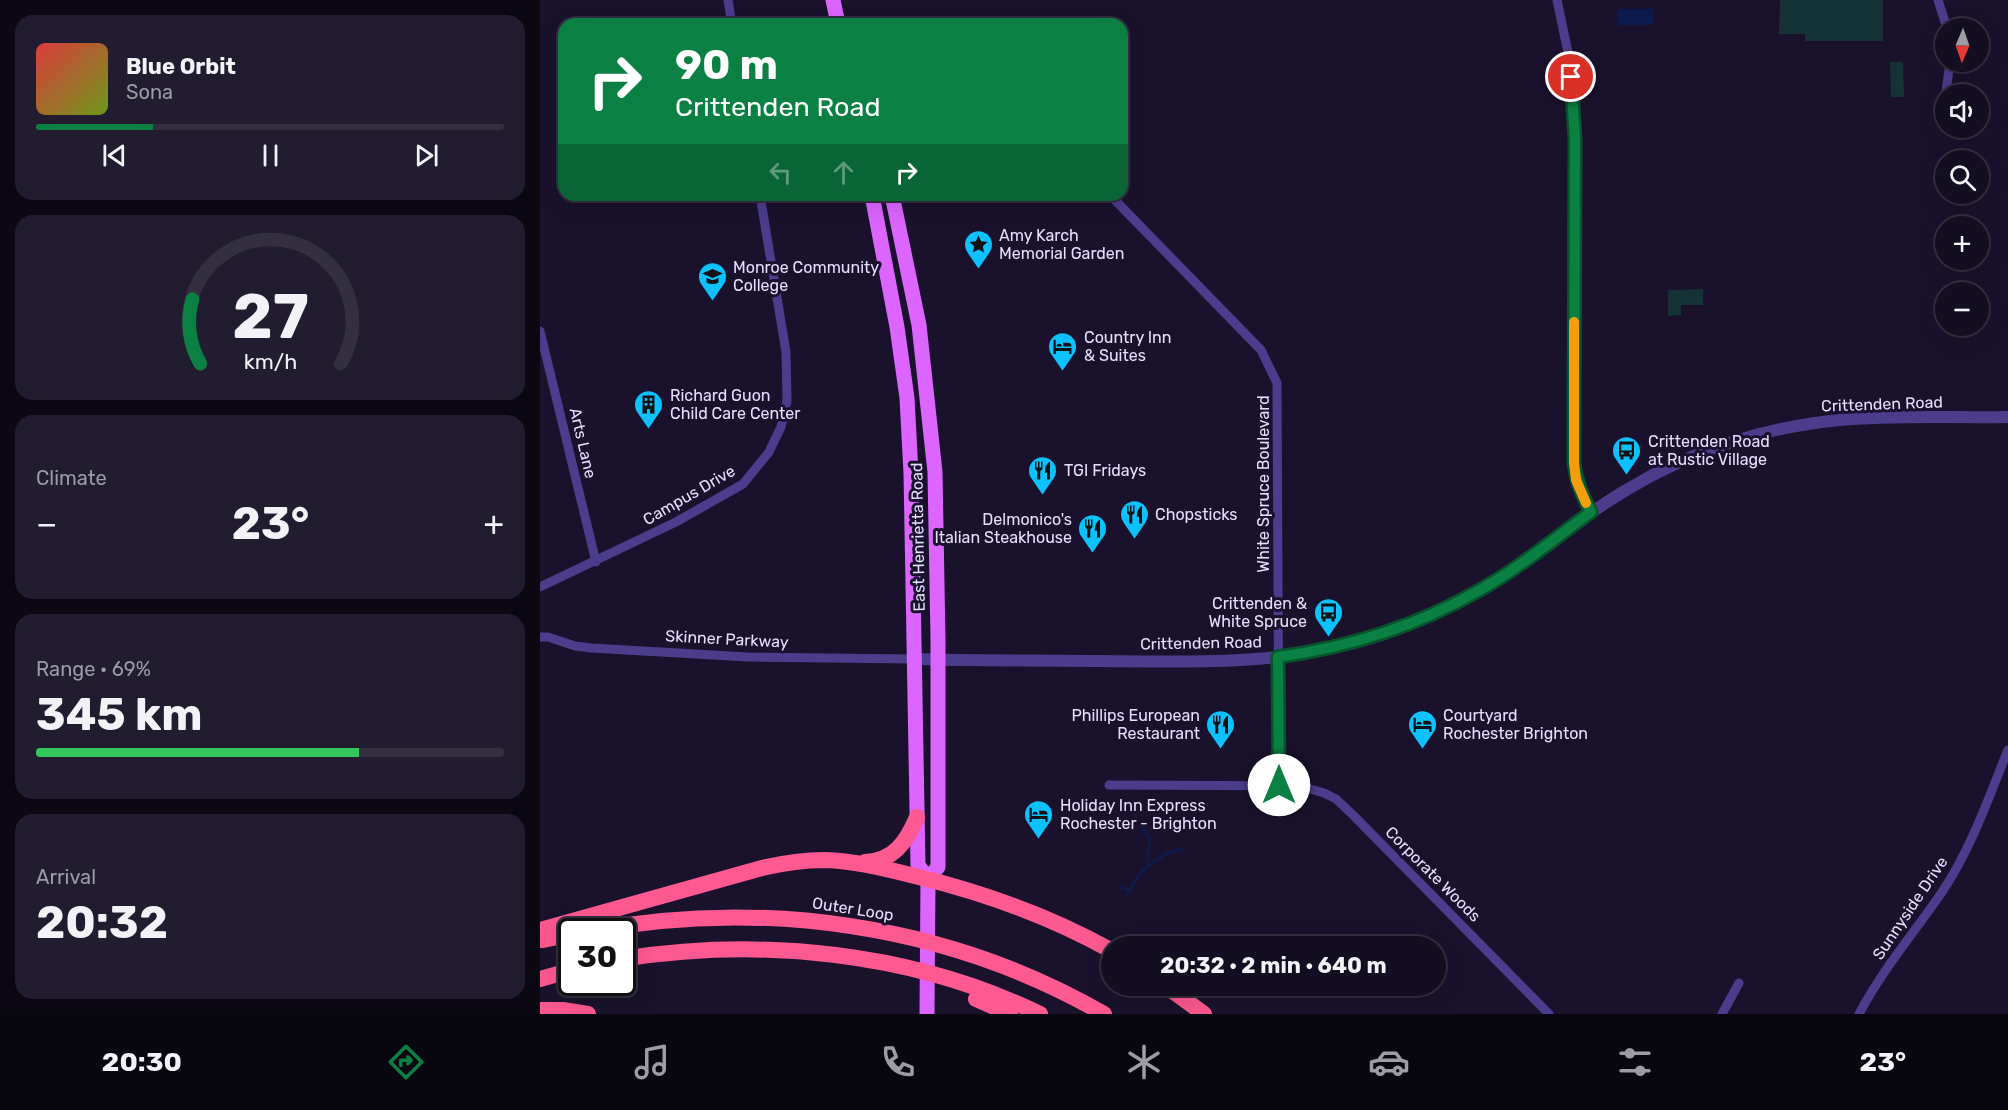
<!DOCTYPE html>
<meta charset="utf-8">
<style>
body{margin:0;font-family:Rubik,sans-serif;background:#211c2f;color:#f1f3f6;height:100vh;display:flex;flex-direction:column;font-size:22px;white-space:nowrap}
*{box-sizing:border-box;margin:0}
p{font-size:20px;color:#9d9ca5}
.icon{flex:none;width:33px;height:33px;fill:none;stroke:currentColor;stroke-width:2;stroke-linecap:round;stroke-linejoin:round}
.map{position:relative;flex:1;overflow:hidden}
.sheet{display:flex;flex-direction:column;gap:15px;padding:15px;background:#0b0813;width:540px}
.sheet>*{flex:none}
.banner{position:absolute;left:18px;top:18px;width:570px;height:183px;border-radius:18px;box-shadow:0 6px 24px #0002,0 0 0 2px #332e40;background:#0b8043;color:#fff;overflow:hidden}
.needle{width:39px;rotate:182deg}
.controls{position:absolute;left:1395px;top:18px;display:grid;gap:12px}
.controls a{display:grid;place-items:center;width:54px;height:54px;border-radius:50%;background:#140e22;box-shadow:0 6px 24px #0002,0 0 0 2px #332e40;font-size:30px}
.speed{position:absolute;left:18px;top:918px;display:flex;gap:12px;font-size:30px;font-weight:700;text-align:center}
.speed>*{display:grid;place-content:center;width:78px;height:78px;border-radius:50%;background:#140e22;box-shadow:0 6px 24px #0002,0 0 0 2px #332e40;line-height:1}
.speed .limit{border:3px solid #111;border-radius:9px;background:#fff;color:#111}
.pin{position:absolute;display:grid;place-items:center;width:51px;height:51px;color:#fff;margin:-26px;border:3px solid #fff;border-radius:50%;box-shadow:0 2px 6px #0007}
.me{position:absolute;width:66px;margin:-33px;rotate:0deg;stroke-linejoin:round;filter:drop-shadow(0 0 4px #0008)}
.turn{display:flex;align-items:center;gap:21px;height:126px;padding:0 18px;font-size:27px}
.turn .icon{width:78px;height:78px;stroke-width:2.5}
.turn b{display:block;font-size:42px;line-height:51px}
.lanes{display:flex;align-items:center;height:57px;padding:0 18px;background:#0003;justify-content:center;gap:30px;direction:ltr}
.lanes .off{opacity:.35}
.big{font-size:45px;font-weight:700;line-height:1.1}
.sheet .card{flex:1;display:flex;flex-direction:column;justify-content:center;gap:9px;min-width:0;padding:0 21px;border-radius:18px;background:#211c2f}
.sheet .dial{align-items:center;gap:0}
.dial svg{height:156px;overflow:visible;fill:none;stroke:#332e40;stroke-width:7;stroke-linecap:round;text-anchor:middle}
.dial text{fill:#f1f3f6;stroke:none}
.song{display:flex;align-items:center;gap:18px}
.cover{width:72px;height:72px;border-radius:9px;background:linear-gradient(135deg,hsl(0 70% 55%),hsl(80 70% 35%))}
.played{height:6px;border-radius:3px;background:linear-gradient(90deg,#0b8043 25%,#332e40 25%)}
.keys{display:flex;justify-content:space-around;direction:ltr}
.heat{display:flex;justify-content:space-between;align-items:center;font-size:33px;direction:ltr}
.charge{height:9px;border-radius:4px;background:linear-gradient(90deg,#34c759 69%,#332e40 0)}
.trip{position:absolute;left:561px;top:936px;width:345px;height:60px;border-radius:30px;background:#140e22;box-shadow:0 6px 24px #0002,0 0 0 2px #332e40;font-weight:700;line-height:60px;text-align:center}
.menu{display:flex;height:96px;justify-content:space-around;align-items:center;background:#08060e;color:#9d9ca5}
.menu .icon{width:42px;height:42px}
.menu .on{color:#0b8043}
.menu b{font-size:27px;color:#f1f3f6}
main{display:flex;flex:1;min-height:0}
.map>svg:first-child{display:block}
</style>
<main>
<section class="sheet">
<div class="card">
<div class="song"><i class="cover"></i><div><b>Blue Orbit</b><p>Sona</p></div></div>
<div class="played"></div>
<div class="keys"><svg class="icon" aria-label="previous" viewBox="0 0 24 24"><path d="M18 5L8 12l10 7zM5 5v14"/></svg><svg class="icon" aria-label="pause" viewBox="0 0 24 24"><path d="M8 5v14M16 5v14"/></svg><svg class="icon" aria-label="next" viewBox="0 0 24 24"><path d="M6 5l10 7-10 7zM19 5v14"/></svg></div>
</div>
<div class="card dial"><svg viewBox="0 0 100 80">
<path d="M14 69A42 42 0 1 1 86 69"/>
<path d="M14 69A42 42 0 0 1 10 36" stroke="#0b8043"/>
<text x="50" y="56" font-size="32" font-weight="700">27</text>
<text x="50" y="72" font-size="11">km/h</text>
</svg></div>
<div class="card"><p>Climate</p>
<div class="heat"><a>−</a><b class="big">23°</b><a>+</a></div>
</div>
<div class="card"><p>Range · 69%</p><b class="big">345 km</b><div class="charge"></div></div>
<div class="card"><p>Arrival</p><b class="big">20:32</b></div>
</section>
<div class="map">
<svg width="1468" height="1014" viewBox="0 0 1468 1014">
<rect width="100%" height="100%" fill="#1a122d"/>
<g fill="#153337">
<polygon points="1240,0 1343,0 1343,41 1265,41 1265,34 1239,34"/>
<polygon points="1350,62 1363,62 1364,97 1351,97"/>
<polygon points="1163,289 1163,305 1141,305 1141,315 1128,316 1128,290"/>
</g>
<rect fill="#0c1a4c" x="1077" y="9" width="36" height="16"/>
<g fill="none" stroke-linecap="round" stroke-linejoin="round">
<g stroke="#0c1a4c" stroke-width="3">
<polyline points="608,866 627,853 641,849"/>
<polyline points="579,888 589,889"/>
<polyline points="587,894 598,876 608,866 609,838 591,809"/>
</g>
<g stroke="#4b3d8b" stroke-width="9">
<polyline points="188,0 192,24"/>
<path d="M1017 0 1030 62 1035 113 1034 463C1036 482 1042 496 1051 512"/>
<polyline points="1398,0 1407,28"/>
<polyline points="1406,92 1410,62"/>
<polyline points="570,195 721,350 737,383 739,785"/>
<polyline points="0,331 56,562"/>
<polyline points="0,587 136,522 203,484 229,452 241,427 247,401 246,352 220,195"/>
<polyline points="0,637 8,637 35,646 51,648 208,657 375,659"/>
<polyline points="569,785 760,786 784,793 796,799 812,814 1009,1014"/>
<polyline points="1182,1014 1199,983"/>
<path d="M1319 1014C1342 970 1374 933 1402 892 1431 849 1448 799 1468 750"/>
</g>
<path stroke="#4b3d8b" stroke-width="12" d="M375 659C436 661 498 660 560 661 654 662 750 666 840 635 875 624 909 609 940 590 991 560 1036 519 1088 489 1152 450 1226 427 1300 420 1356 415 1412 418 1468 417"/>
<g stroke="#db65fe" stroke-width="15">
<polyline points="293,0 298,24"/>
<polyline points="332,195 357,327 367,398 371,473 378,865 388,879 387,1014"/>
<polyline points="352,195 379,325 395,472 398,640 398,867 388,879"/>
</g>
<g stroke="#fe5991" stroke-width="16">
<path d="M325 862C354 861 367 841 377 817"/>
<path d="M0 930 222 868C243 863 264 860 285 860 316 861 346 869 375 876 445 893 510 916 572 951"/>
<path d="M43 932C221 898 406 923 564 1014"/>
<polyline points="3,940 32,934"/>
<path d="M82 959C222 937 372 952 500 1014"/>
<polyline points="0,979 32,970"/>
<polyline points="626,986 664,1014"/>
<polyline points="436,999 470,1014"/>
<polyline points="0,1010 23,1010 48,1014"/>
</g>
</g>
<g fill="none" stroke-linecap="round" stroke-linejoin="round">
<defs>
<path id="route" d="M739 785 738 657C810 647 875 627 938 591 978 569 1014 539 1051 512 1042 496 1036 482 1034 463L1035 139 1031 77"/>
</defs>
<use href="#route" stroke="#07532c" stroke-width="15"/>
<use href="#route" stroke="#0b8043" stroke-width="10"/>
<polyline stroke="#f59e0b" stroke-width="10" points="1034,322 1034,463 1036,480 1046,503"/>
</g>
<defs>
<symbol id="sight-pin" viewBox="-11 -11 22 30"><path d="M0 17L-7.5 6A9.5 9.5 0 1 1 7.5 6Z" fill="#0bc2fe" stroke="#1a122d"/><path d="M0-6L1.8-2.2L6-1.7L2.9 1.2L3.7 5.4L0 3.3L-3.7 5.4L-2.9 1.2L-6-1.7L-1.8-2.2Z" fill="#111"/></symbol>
<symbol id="university-pin" viewBox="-11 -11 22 30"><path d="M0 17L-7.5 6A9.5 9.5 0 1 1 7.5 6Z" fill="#0bc2fe" stroke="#1a122d"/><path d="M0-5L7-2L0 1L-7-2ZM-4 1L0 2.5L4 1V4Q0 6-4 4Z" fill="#111"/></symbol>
<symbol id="hotel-pin" viewBox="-11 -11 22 30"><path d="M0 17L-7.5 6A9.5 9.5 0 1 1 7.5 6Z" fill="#0bc2fe" stroke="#1a122d"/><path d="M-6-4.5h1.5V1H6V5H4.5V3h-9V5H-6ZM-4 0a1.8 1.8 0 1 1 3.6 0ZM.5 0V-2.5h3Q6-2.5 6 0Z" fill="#111"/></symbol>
<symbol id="building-pin" viewBox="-11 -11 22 30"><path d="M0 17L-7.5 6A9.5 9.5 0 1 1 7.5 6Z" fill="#0bc2fe" stroke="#1a122d"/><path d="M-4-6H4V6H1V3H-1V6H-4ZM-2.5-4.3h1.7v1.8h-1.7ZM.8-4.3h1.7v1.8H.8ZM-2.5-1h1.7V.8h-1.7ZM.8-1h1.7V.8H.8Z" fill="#111"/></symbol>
<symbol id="bus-pin" viewBox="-11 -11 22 30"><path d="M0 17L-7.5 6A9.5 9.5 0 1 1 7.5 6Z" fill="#0bc2fe" stroke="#1a122d"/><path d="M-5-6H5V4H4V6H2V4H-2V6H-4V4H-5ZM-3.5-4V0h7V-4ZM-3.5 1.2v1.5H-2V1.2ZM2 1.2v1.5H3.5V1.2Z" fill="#111"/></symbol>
<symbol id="restaurant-pin" viewBox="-11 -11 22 30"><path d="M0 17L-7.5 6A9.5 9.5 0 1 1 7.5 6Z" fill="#0bc2fe" stroke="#1a122d"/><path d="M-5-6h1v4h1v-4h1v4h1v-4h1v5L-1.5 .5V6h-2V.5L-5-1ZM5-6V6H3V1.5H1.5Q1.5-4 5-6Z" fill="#111"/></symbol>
</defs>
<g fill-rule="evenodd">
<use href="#sight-pin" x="422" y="228" width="33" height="45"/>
<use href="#university-pin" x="156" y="260" width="33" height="45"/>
<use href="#hotel-pin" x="506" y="330" width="33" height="45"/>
<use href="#building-pin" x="92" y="388" width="33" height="45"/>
<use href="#bus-pin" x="1070" y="434" width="33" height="45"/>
<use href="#restaurant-pin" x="486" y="454" width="33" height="45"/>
<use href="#restaurant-pin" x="578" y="498" width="33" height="45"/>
<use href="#restaurant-pin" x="536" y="512" width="33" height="45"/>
<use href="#bus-pin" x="772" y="596" width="33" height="45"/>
<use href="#restaurant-pin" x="664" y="708" width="33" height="45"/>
<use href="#hotel-pin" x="866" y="708" width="33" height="45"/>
<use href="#hotel-pin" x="482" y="798" width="33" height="45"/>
</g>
<g text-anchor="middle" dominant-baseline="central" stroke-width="6" stroke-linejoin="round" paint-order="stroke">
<g font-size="16" fill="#e6deff" stroke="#1a122d" text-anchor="start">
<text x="459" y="235">Amy Karch<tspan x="459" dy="18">Memorial Garden</tspan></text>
<text x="193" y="267">Monroe Community<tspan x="193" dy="18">College</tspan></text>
<text x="544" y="337">Country Inn<tspan x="544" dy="18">&amp; Suites</tspan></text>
<text x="130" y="395">Richard Guon<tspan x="130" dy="18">Child Care Center</tspan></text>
<text x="1108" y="441">Crittenden Road<tspan x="1108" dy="18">at Rustic Village</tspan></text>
<text x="524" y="470">TGI Fridays</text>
<text x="615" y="514">Chopsticks</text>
<text x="532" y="519" text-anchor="end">Delmonico's<tspan x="532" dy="18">Italian Steakhouse</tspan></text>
<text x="767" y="603" text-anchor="end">Crittenden &amp;<tspan x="767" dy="18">White Spruce</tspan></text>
<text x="660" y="715" text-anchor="end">Phillips European<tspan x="660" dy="18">Restaurant</tspan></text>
<text x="903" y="715">Courtyard<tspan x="903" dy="18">Rochester Brighton</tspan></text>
<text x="520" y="805">Holiday Inn Express<tspan x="520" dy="18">Rochester - Brighton</tspan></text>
</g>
<g font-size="16" fill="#e6deff" stroke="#1a122d">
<text transform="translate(1342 404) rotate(-2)">Crittenden Road</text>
<text transform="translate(43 443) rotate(77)">Arts Lane</text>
<text transform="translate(723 484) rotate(-90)">White Spruce Boulevard</text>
<text transform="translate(149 495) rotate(-30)">Campus Drive</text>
<text transform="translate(378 537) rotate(-91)">East Henrietta Road</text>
<text transform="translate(187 639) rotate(3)">Skinner Parkway</text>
<text transform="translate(661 643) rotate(-1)">Crittenden Road</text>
<text transform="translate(893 874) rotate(45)">Corporate Woods</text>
<text transform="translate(1370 908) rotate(-56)">Sunnyside Drive</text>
<text transform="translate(313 909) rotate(9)">Outer Loop</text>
</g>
</g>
</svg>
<div class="controls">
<a><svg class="needle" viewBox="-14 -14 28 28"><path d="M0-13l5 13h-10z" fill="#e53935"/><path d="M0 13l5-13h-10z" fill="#9d9ca5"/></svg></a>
<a><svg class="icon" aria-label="sound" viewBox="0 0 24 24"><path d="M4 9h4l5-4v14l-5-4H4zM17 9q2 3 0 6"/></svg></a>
<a><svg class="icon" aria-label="search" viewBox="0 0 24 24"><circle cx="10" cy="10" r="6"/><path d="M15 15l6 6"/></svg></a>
<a>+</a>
<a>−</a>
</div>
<div class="speed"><div class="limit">30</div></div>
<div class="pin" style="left:1031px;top:77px;background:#d93025"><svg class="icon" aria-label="arrive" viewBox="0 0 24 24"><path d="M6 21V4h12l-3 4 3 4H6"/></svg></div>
<svg class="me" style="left:739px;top:785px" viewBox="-20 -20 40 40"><circle r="19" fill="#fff"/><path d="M0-13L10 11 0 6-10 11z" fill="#0b8043"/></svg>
<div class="trip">20:32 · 2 min · 640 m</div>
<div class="banner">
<div class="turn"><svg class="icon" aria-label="right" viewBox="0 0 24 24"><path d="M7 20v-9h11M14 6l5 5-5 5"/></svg><div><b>90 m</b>Crittenden Road</div></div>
<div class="lanes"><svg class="icon off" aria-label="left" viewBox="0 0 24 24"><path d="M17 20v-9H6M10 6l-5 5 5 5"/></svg><svg class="icon off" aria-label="ahead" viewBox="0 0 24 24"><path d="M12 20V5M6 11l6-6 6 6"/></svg><svg class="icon" aria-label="right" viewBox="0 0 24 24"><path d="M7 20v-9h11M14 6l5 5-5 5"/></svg></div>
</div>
</div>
</main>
<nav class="menu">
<b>20:30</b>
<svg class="icon on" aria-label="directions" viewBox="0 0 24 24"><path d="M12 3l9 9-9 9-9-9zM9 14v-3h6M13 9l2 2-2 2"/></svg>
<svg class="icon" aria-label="music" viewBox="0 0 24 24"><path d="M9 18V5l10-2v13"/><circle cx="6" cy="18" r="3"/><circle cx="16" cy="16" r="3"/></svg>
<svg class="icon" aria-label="phone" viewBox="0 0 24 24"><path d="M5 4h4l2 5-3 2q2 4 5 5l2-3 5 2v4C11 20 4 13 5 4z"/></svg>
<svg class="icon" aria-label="climate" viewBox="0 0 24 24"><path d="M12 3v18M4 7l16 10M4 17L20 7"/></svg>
<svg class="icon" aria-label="car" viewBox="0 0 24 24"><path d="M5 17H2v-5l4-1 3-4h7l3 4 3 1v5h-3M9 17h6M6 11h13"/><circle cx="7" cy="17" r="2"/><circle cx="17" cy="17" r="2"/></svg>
<svg class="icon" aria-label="filters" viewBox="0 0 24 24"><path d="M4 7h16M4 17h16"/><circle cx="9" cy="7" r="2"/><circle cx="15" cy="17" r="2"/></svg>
<b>23°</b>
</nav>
